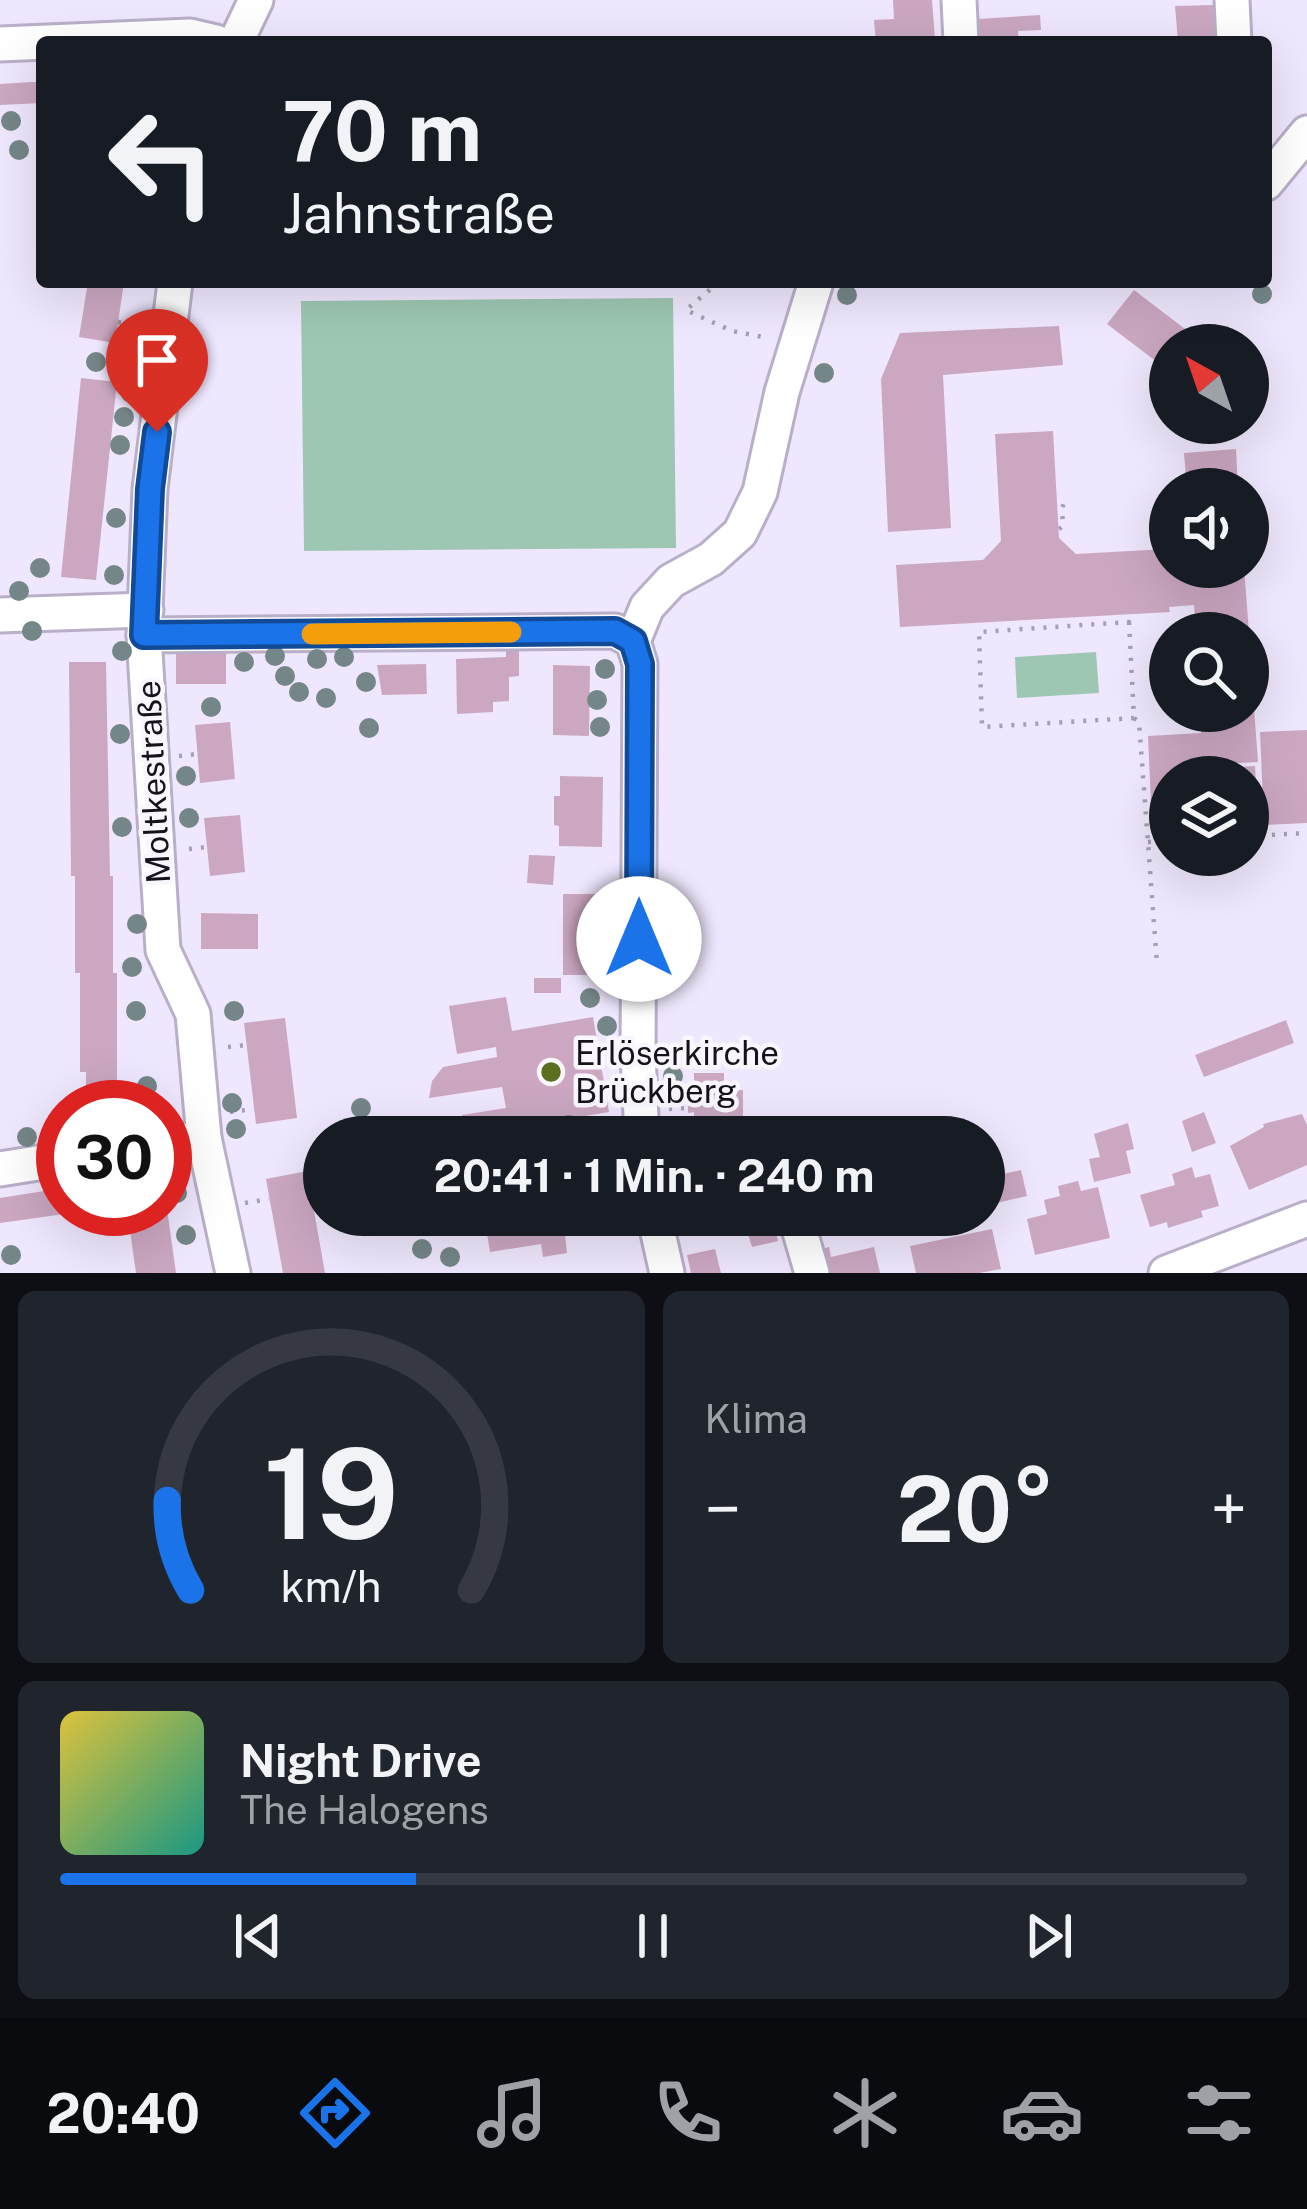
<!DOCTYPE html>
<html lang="de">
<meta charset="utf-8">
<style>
body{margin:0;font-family:"Public Sans",sans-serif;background:#20242c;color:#f1f3f6;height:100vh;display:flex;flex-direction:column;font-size:45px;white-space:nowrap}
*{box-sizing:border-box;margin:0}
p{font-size:39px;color:#9ea1a6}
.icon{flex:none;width:66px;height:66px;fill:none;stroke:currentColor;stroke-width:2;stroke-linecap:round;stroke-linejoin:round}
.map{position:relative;height:1273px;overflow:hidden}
.panel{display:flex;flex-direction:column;gap:18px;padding:18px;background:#0d0f14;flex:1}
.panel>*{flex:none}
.banner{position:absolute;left:36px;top:36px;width:1236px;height:252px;border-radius:12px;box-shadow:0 12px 48px #0002;background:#171b24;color:#f1f3f6;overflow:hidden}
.needle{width:78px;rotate:320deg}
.buttons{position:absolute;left:1149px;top:324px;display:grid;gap:24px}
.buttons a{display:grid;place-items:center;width:120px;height:120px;border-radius:50%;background:#171b24;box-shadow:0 12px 48px #0002;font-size:60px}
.speed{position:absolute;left:36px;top:1080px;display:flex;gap:24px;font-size:60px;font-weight:700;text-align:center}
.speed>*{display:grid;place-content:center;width:156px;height:156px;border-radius:50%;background:#171b24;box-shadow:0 12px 48px #0002;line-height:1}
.speed .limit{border:18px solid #d22;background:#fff;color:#111}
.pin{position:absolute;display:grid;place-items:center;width:102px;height:102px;color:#fff;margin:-123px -51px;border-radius:50% 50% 50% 0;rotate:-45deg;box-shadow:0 0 12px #0007}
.pin .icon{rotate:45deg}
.me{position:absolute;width:132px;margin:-66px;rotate:0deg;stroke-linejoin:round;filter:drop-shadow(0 0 9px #0008)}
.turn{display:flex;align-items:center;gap:42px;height:252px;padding:0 48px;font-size:54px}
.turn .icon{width:156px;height:156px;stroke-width:2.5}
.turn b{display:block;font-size:84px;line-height:102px}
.big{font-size:90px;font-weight:700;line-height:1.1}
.panel .widget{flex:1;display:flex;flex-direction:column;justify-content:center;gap:18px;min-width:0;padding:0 42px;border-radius:18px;background:#20242c}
.panel .dial{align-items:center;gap:0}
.dial svg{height:312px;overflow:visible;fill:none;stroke:#363941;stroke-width:7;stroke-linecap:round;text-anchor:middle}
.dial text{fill:#f1f3f6;stroke:none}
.song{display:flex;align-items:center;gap:36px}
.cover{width:144px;height:144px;border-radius:18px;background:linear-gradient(135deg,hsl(50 70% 55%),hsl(170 70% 35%))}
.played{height:12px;border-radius:6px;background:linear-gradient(90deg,#1a73e8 30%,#363941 30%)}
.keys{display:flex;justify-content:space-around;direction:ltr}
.heat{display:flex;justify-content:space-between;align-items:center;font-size:66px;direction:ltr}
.panel .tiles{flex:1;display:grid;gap:18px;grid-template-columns:1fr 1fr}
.widget:last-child{grid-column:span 2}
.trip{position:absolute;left:303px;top:1116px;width:702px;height:120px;border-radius:60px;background:#171b24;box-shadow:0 12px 48px #0002;font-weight:700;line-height:120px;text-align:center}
.menu{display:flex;height:192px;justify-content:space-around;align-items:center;background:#090b0e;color:#9ea1a6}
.menu .icon{width:84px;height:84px}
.menu .on{color:#1a73e8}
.menu b{font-size:54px;color:#f1f3f6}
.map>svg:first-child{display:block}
</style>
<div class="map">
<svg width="1307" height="1273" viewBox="0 0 1307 1273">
<rect width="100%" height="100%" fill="#efe7fd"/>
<g fill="#9dc7b3">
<polygon points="673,298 676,548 304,551 301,301"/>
<polygon points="1096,652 1099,693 1017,698 1015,657"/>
</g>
<g fill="#cba7c2">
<polygon points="893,0 932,0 935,39 876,42 874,20 894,19"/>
<polygon points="1214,5 1216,42 1178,42 1175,6"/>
<polygon points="1040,15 1041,30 1018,31 1019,42 980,42 978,19"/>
<polygon points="32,82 42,82 42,103 0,105 0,84"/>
<polygon points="88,282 124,282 115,343 79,337"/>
<polygon points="1134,290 1206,345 1170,345 1170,372 1107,324"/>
<polygon points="1059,326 1063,365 943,375 951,528 888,532 881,379 900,333"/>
<polygon points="81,378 117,382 96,580 61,577"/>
<polygon points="1053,431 1059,538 1076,554 1166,549 1170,567 1244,567 1249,633 1196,633 1194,605 1169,607 1170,612 900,627 896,565 983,560 1001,541 995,434"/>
<polygon points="1236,449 1238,489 1187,489 1184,453"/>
<polygon points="519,649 519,676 509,677 509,701 493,702 493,712 457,714 456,659 506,657 506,650"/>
<polygon points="176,650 226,651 226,684 176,684"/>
<polygon points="69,662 106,662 110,876 113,876 113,973 117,973 117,1101 86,1101 86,1072 80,1072 80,973 75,973 75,876 71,876"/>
<polygon points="426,664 427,694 382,695 377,665"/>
<polygon points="553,665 590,666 589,736 553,735"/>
<polygon points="1248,668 1251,668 1258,762 1203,765 1203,769 1255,766 1258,822 1248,822 1248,777 1170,777 1170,826 1152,827 1148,736 1201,733 1200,711 1248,711"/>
<polygon points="230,722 235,779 200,783 195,725"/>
<polygon points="1307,730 1307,823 1264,825 1260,732"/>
<polygon points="560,776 603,777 602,847 559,846 559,826 554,825 554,796 560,796"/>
<polygon points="240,815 245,872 210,876 204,818"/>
<polygon points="529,855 555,856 553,885 527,883"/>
<rect x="563" y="894" width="36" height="81"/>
<polygon points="201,913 258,914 258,949 201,949"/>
<rect x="534" y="978" width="27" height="15"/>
<polygon points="506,997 512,1031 593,1017 609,1112 526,1126 528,1137 466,1137 462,1115 506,1108 502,1087 429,1098 432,1081 443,1067 497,1057 496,1047 457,1054 449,1006"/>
<polygon points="285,1018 297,1118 256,1124 244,1023"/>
<polygon points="1286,1020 1294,1043 1204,1077 1195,1055"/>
<polygon points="694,1073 724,1073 724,1090 743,1090 743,1116 724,1116 724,1137 694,1137 694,1112 688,1113 688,1105 694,1105"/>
<polygon points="1204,1112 1216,1143 1192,1152 1182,1121"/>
<polygon points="1302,1114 1307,1125 1307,1165 1249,1190 1230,1146 1264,1127 1263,1124"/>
<polygon points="1128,1123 1134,1149 1126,1151 1131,1173 1094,1182 1089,1159 1100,1157 1094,1134"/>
<polygon points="1192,1167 1195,1178 1210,1174 1219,1206 1201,1211 1203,1217 1168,1228 1167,1222 1150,1227 1140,1195 1175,1185 1172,1174"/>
<polygon points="1021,1170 1027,1196 984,1206 984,1178"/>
<polygon points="307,1171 325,1273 283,1273 266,1179"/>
<polygon points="1078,1181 1081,1191 1098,1187 1110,1238 1035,1255 1027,1219 1047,1214 1044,1200 1060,1196 1058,1186"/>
<polygon points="63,1188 63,1209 79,1212 0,1223 0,1198"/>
<polygon points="127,1209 167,1209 176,1273 136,1273"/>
<polygon points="484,1215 563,1215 567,1253 543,1257 541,1244 490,1252"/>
<polygon points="719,1215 772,1215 778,1241 752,1247 743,1218 720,1222"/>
<polygon points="992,1229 1001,1269 979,1273 916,1273 910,1246"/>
<polygon points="829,1247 831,1257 874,1247 880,1273 823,1273 818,1250"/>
<polygon points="715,1249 721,1273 691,1273 687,1255"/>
</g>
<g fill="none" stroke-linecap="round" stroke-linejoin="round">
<defs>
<g id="minor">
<polyline points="959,0 961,42"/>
<polyline points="1232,0 1234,42"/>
<polyline points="236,42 256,0"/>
<polyline points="0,44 190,36 216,42"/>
<polyline points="1266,183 1307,133"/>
<polyline points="175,282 150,489 144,635 163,950 193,1014 204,1138 233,1273"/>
<polyline points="0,615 146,610"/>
<polyline points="144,635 615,631 633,641 640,664 638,1055 642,1137"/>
<polyline points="633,641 647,607 671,581 711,559 740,533 760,492 782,392 816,282"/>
<polyline points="165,1144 204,1138"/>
<polyline points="0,1169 63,1159"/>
<polyline points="654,1215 667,1273"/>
<polyline points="795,1215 812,1273"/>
<polyline points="1166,1273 1307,1219"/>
</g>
</defs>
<use href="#minor" stroke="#b9afc9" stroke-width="39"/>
<g stroke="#a69fb1" stroke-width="4.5" stroke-dasharray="3 9" stroke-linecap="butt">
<polyline points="719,282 686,310 732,331 768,338"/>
<polyline points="118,322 142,326"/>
<polyline points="1059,529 1063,526 1062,508 1067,497"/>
<polygon points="1129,622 1134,718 982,727 979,632"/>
<polyline points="1134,718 1139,722 1157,964"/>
<polyline points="179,756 197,754"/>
<polyline points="1248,836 1307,833"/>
<polyline points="1148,842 1170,841"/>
<polyline points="189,849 207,847"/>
<polyline points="228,1047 246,1045"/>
<polyline points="669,1109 688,1108"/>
<polyline points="230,1112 254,1109"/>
<polyline points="245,1203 269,1199"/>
</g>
<use href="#minor" stroke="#fff" stroke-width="33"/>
</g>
<g fill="#758688">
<circle cx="11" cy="121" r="10"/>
<circle cx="19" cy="150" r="10"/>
<circle cx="1262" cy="294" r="10"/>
<circle cx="847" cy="295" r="10"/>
<circle cx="96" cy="362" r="10"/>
<circle cx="824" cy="373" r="10"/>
<circle cx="131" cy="393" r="10"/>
<circle cx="124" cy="417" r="10"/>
<circle cx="120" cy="445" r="10"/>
<circle cx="116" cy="518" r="10"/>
<circle cx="40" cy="568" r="10"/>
<circle cx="114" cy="575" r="10"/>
<circle cx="19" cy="591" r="10"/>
<circle cx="32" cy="631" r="10"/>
<circle cx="122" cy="651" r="10"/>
<circle cx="275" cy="656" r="10"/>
<circle cx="344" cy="657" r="10"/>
<circle cx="317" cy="659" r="10"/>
<circle cx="244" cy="662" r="10"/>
<circle cx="605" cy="669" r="10"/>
<circle cx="285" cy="676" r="10"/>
<circle cx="366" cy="682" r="10"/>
<circle cx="299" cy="692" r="10"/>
<circle cx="326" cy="698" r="10"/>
<circle cx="597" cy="700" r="10"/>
<circle cx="211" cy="707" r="10"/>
<circle cx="600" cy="727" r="10"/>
<circle cx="369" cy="728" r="10"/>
<circle cx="120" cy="734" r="10"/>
<circle cx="186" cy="776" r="10"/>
<circle cx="189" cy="818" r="10"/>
<circle cx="122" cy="827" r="10"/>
<circle cx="137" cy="924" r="10"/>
<circle cx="132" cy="967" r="10"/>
<circle cx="611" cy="981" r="10"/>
<circle cx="590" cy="998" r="10"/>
<circle cx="136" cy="1011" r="10"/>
<circle cx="234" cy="1011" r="10"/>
<circle cx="607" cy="1026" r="10"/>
<circle cx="673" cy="1076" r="10"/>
<circle cx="147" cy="1086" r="10"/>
<circle cx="232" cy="1103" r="10"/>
<circle cx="361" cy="1108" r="10"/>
<circle cx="569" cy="1125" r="10"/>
<circle cx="236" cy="1129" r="10"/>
<circle cx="27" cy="1137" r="10"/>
<circle cx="177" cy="1193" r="10"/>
<circle cx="186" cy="1235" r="10"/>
<circle cx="422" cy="1249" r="10"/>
<circle cx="11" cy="1255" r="10"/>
<circle cx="450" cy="1257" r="10"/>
</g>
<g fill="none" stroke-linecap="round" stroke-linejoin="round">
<defs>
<polyline id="route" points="157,432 150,489 144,635 615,631 633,641 640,664 639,939"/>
</defs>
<use href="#route" stroke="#114b97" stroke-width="30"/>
<use href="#route" stroke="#1a73e8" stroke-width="21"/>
<polyline stroke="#f59e0b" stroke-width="21" points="312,634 511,632"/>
</g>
<circle fill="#5b6f1e" stroke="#f9f7fd" stroke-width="4.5" cx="551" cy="1072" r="12"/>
<g text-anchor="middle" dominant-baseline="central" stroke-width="9" stroke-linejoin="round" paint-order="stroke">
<g font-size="33" fill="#16121c" stroke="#f9f7fd">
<text transform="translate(153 782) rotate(-93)">Moltkestraße</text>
</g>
<g font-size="33" fill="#16121c" stroke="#f9f7fd" text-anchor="start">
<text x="575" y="1053">Erlöserkirche<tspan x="575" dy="38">Brückberg</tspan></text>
</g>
</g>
</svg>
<div class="buttons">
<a><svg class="needle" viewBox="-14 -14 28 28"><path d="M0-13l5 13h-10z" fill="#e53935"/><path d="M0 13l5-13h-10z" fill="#9ea1a6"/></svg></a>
<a><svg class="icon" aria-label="sound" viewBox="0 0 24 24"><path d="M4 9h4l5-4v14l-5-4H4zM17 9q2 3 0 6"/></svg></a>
<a><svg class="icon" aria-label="search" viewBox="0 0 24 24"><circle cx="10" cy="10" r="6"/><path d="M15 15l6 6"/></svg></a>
<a><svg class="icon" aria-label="layers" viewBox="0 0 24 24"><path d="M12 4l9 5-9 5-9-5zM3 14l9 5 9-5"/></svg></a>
</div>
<div class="speed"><div class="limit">30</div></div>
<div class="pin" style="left:157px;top:432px;background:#d93025"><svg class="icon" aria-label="arrive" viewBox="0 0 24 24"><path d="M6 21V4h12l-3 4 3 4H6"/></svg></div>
<svg class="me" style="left:639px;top:939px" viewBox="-20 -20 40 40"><circle r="19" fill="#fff"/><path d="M0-13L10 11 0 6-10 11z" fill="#1a73e8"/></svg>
<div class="trip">20:41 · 1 Min. · 240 m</div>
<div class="banner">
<div class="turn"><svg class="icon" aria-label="left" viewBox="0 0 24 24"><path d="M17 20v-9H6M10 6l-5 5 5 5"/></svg><div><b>70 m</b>Jahnstraße</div></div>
</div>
</div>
<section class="panel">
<div class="tiles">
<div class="widget dial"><svg viewBox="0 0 100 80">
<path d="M14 69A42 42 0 1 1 86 69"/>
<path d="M14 69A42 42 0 0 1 8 46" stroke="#1a73e8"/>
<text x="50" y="56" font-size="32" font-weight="700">19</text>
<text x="50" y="72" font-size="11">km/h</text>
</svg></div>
<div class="widget"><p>Klima</p>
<div class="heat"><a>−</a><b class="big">20°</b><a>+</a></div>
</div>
<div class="widget">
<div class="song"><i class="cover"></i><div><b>Night Drive</b><p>The Halogens</p></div></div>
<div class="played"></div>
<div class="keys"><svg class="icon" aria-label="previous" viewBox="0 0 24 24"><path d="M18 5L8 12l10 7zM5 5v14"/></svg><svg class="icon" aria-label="pause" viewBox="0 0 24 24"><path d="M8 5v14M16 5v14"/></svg><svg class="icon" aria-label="next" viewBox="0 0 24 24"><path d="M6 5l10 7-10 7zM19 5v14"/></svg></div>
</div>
</div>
</section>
<nav class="menu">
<b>20:40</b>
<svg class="icon on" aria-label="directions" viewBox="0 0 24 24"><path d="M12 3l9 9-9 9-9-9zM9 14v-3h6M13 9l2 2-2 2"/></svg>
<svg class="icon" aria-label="music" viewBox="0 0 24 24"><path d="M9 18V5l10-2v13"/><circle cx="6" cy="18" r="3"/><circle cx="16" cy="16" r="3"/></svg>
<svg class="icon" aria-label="phone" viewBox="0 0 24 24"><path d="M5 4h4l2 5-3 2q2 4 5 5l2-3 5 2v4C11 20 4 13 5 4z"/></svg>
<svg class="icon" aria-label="climate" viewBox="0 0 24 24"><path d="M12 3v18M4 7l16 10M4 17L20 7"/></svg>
<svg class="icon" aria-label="car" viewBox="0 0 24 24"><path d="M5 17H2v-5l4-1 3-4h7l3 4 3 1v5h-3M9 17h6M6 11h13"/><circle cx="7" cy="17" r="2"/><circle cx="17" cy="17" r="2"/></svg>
<svg class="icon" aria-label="filters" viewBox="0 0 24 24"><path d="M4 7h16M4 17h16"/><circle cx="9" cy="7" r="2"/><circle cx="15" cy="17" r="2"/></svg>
</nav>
